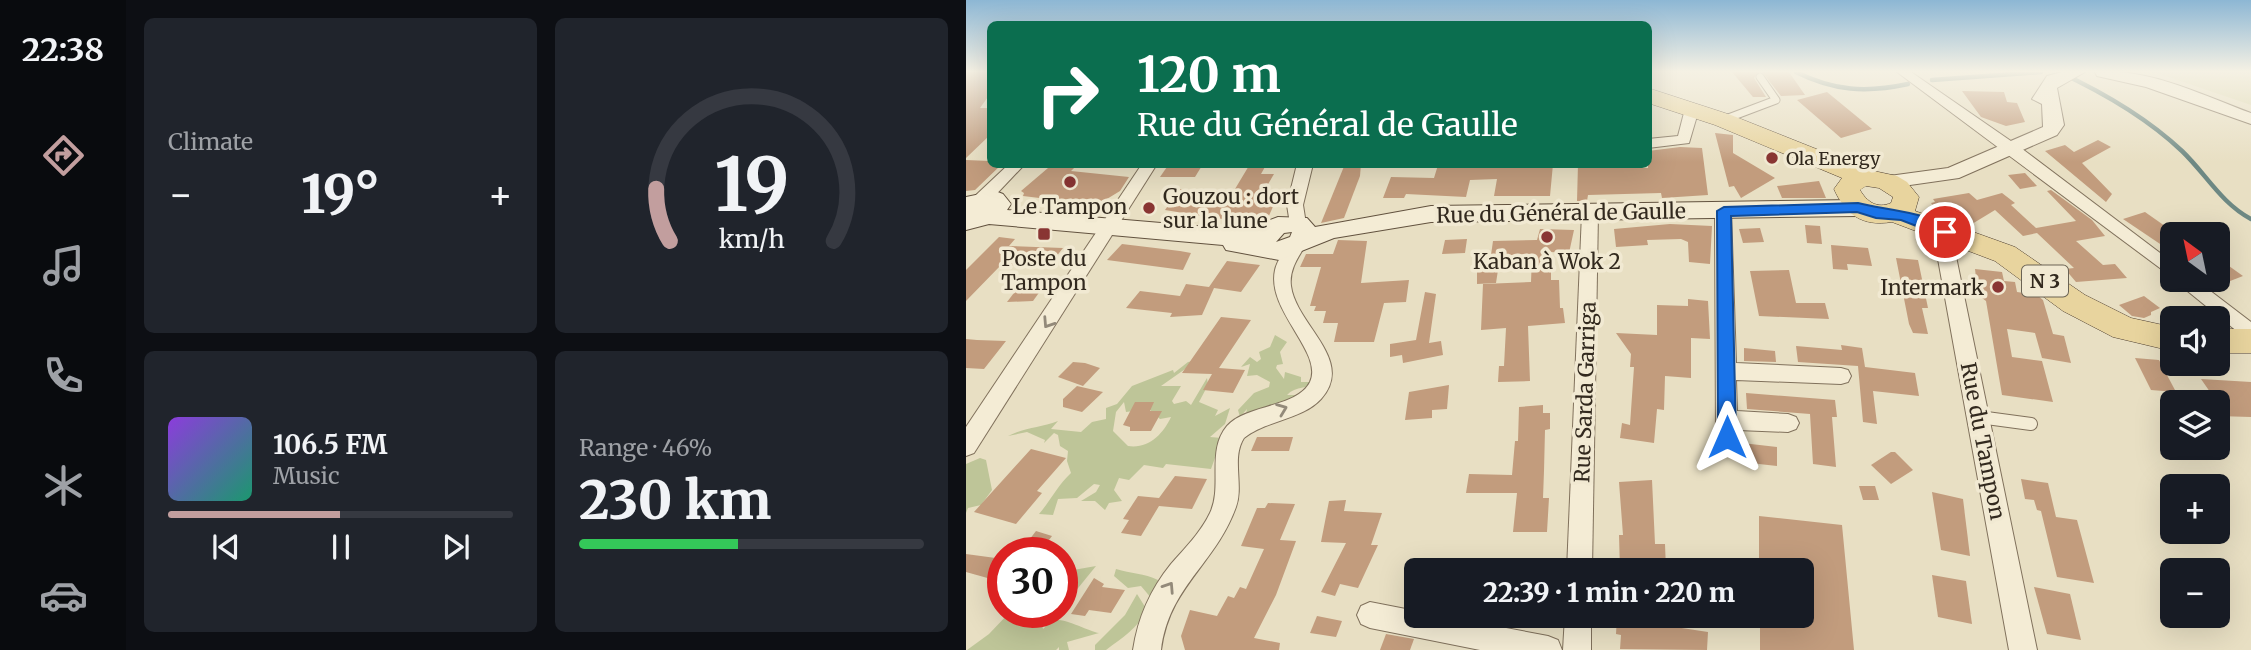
<!DOCTYPE html>
<meta charset="utf-8">
<style>
body{margin:0;font-family:Merriweather,serif;background:#20242c;color:#f1f3f6;height:100vh;display:flex;flex-direction:column;font-size:26px;white-space:nowrap}
*{box-sizing:border-box;margin:0}
p{font-size:23px;color:#9ea1a6}
.icon{flex:none;width:38px;height:38px;fill:none;stroke:currentColor;stroke-width:2;stroke-linecap:round;stroke-linejoin:round}
.map{position:relative;flex:1;overflow:hidden}
.panel{display:flex;flex-direction:column;gap:18px;padding:18px;background:#0d0f14;width:840px}
.panel>*{flex:none}
.banner{position:absolute;left:21px;top:21px;width:665px;height:147px;border-radius:10px;box-shadow:0 7px 28px #0002;background:#0b6e4f;color:#fff;overflow:hidden}
.needle{width:46px;rotate:327deg}
.tools{position:absolute;left:1194px;top:222px;display:grid;gap:14px}
.tools a{display:grid;place-items:center;width:70px;height:70px;border-radius:10px;background:#171b24;box-shadow:0 7px 28px #0002;font-size:35px}
.speed{position:absolute;left:21px;top:537px;display:flex;gap:14px;font-size:35px;font-weight:700;text-align:center}
.speed>*{display:grid;place-content:center;width:91px;height:91px;border-radius:50%;background:#171b24;box-shadow:0 7px 28px #0002;line-height:1}
.speed .limit{border:10px solid #d22;background:#fff;color:#111}
.pin{position:absolute;display:grid;place-items:center;width:60px;height:60px;color:#fff;margin:-30px;border:4px solid #fff;border-radius:50%;box-shadow:0 2px 7px #0007}
.me{position:absolute;width:77px;margin:-38px;rotate:0deg;stroke-linejoin:round;filter:drop-shadow(0 0 5px #0008)}
.turn{display:flex;align-items:center;gap:24px;height:147px;padding:0 35px;font-size:32px}
.turn .icon{width:91px;height:91px;stroke-width:2.5}
.turn b{display:block;font-size:49px;line-height:60px}
.big{font-size:52px;font-weight:800;line-height:1.1}
.panel .tile{flex:1;display:flex;flex-direction:column;justify-content:center;gap:10px;min-width:0;padding:0 24px;border-radius:10px;background:#20242c}
.panel .dial{align-items:center;gap:0}
.dial svg{height:182px;overflow:visible;fill:none;stroke:#363941;stroke-width:7;stroke-linecap:round;text-anchor:middle}
.dial text{fill:#f1f3f6;stroke:none}
.song{display:flex;align-items:center;gap:21px}
.cover{width:84px;height:84px;border-radius:10px;background:linear-gradient(135deg,hsl(270 70% 55%),hsl(160 70% 35%))}
.played{height:7px;border-radius:4px;background:linear-gradient(90deg,#c29e9e 50%,#363941 50%)}
.keys{display:flex;justify-content:space-around;direction:ltr}
.heat{display:flex;justify-content:space-between;align-items:center;font-size:38px;direction:ltr}
.charge{height:10px;border-radius:5px;background:linear-gradient(90deg,#34c759 46%,#363941 0)}
.panel .tiles{flex:1;display:grid;gap:18px;grid-template-columns:repeat(2,1fr)}
.trip{position:absolute;left:438px;top:558px;width:410px;height:70px;border-radius:10px;background:#171b24;box-shadow:0 7px 28px #0002;font-weight:800;line-height:70px;text-align:center}
main{display:flex;flex:1;min-height:0}
.tab-bar{display:flex;flex-direction:column;width:126px;justify-content:space-around;align-items:center;background:#090b0e;color:#9ea1a6}
.tab-bar .icon{width:49px;height:49px}
.tab-bar .active{color:#c29e9e}
.tab-bar b{font-size:32px;color:#f1f3f6}
.map>svg:first-child{display:block}
</style>
<main>
<nav class="tab-bar">
<b>22:38</b>
<svg class="icon active" aria-label="directions" viewBox="0 0 24 24"><path d="M12 3l9 9-9 9-9-9zM9 14v-3h6M13 9l2 2-2 2"/></svg>
<svg class="icon" aria-label="music" viewBox="0 0 24 24"><path d="M9 18V5l10-2v13"/><circle cx="6" cy="18" r="3"/><circle cx="16" cy="16" r="3"/></svg>
<svg class="icon" aria-label="phone" viewBox="0 0 24 24"><path d="M5 4h4l2 5-3 2q2 4 5 5l2-3 5 2v4C11 20 4 13 5 4z"/></svg>
<svg class="icon" aria-label="climate" viewBox="0 0 24 24"><path d="M12 3v18M4 7l16 10M4 17L20 7"/></svg>
<svg class="icon" aria-label="car" viewBox="0 0 24 24"><path d="M5 17H2v-5l4-1 3-4h7l3 4 3 1v5h-3M9 17h6M6 11h13"/><circle cx="7" cy="17" r="2"/><circle cx="17" cy="17" r="2"/></svg>
</nav>
<section class="panel">
<div class="tiles">
<div class="tile"><p>Climate</p>
<div class="heat"><a>−</a><b class="big">19°</b><a>+</a></div>
</div>
<div class="tile dial"><svg viewBox="0 0 100 80">
<path d="M14 69A42 42 0 1 1 86 69"/>
<path d="M14 69A42 42 0 0 1 8 46" stroke="#c29e9e"/>
<text x="50" y="56" font-size="32" font-weight="700">19</text>
<text x="50" y="72" font-size="11">km/h</text>
</svg></div>
<div class="tile">
<div class="song"><i class="cover"></i><div><b>106.5 FM</b><p>Music</p></div></div>
<div class="played"></div>
<div class="keys"><svg class="icon" aria-label="previous" viewBox="0 0 24 24"><path d="M18 5L8 12l10 7zM5 5v14"/></svg><svg class="icon" aria-label="pause" viewBox="0 0 24 24"><path d="M8 5v14M16 5v14"/></svg><svg class="icon" aria-label="next" viewBox="0 0 24 24"><path d="M6 5l10 7-10 7zM19 5v14"/></svg></div>
</div>
<div class="tile"><p>Range · 46%</p><b class="big">230 km</b><div class="charge"></div></div>
</div>
</section>
<div class="map">
<svg width="1285" height="650" viewBox="0 0 1285 650">
<rect width="100%" height="100%" fill="#e8dfc3"/>
<polygon fill="#ddd8b1" points="1188,72 1285,72 1285,105"/>
<g fill="#bec598" fill-rule="evenodd">
<path d="M309 335 321 342 314 352 317 364 311 365 310 368 318 379 319 372 335 377V382H355C344 388 329 386 321 395H333L278 422 281 409 274 417 272 410 288 393 303 387 304 382 291 375 281 376 284 364 275 367 284 357 291 362 295 359 293 352 304 347Z"/>
<path d="M232 360 195 386H215L206 401 208 404 220 401 225 405 241 378 242 385 233 402 252 410 249 416 264 408 259 424 244 437 256 438 245 469 200 464 197 468 178 465 163 480 153 478 148 490 156 501 143 503 139 510 129 501H115L130 492 134 485 128 484 111 498 92 499 87 515 73 514C85 500 92 485 105 473L101 461 102 451 94 446 92 435 88 433 78 443 79 440 61 432 42 436C60 427 74 428 92 421L85 429 115 432 126 422 140 419V408L151 404 166 386 207 370 208 373 222 362ZM158 402 160 412 183 409 194 419 205 417C197 434 183 449 162 446L147 431 150 412Z"/>
<polygon points="14,458 20,460 26,490 15,505 2,508 0,513 0,464"/>
<polygon points="130,566 104,598 96,596 96,572"/>
<path d="M150 569C165 574 178 573 192 580L186 599 175 586 162 588 148 576Z"/>
<path d="M171 594 181 610C171 629 157 637 140 650H129V645L159 615Z"/>
<path d="M43 613H68L64 628 75 619 77 629C80 627 81 623 84 621 94 615 122 631 133 633L101 642 103 650H93V647L90 650H1L23 634Z"/>
</g>
<g fill="none" stroke-linecap="round" stroke-linejoin="round">
<g stroke="#6d8883" stroke-width="4.5">
<path d="M830 72C868 91 900 93 942 84"/>
<path d="M1093 72C1136 92 1181 118 1216 151 1240 174 1255 203 1285 219"/>
<polyline points="966,80 1075,72"/>
</g>
</g>
<g fill="#c29c7d">
<polygon points="0,72 24,72 24,94 14,108 24,108 24,135 0,158"/>
<polygon points="766,72 792,72 788,78 800,97 787,97"/>
<polygon points="796,72 823,72 839,95 815,96"/>
<polygon points="996,91 1038,92 1041,102 1051,103 1059,122 1040,126 1015,117"/>
<polygon points="861,92 906,129 875,138 831,100"/>
<polygon points="749,133 767,135 767,153 809,178 775,198 768,186 763,187"/>
<polygon points="1132,140 1145,147 1116,163 1146,194 1140,202 1079,151 1099,145 1108,152"/>
<polygon points="714,147 736,148 742,195 696,198 695,193 622,195 621,201 611,201 612,164 682,168 682,151"/>
<polygon points="0,160 24,161 24,164 36,164 9,190 0,191"/>
<polygon points="92,164 112,164 105,171 163,177 154,191 131,205 57,196 58,193 55,191 82,168"/>
<polygon points="203,164 237,164 229,177 194,177"/>
<polygon points="284,164 300,165 295,174 308,174 295,196 307,196 305,202 309,202 302,218 241,219 242,217 199,210 214,189 266,194"/>
<polygon points="379,164 395,164 394,176 378,218 355,223"/>
<polygon points="537,164 587,164 584,196 528,196 531,179 504,180 500,197 440,194 438,198 417,198 425,177 468,178 472,165 536,167"/>
<polygon points="1059,173 1071,186 1054,189 1042,175"/>
<polygon points="853,181 860,198 816,198 811,186"/>
<polygon points="1085,190 1126,220 1139,236 1110,241 1137,265 1149,264 1161,278 1110,282 1099,269 1108,268 1071,233 1057,236 1029,210 1006,224 990,217 977,218 965,203 969,202 967,199 1003,193 1011,200 1036,193 1049,203 1045,205 1070,228 1110,221 1081,191"/>
<polygon points="1179,212 1206,231 1206,252 1157,219"/>
<polygon points="704,224 746,226 744,264 723,262 722,242 715,239 681,240 682,245 650,247 648,229"/>
<polygon points="839,225 854,226 856,244 841,243"/>
<polygon points="794,228 798,242 777,243 773,229"/>
<polygon points="574,229 608,230 603,253 585,252 585,280 593,280 594,308 597,308 599,323 562,326 564,381 532,382 533,366 538,366 540,328 515,330 517,284 565,282 566,255 525,255 527,241 571,240"/>
<polygon points="33,237 49,239 43,246 97,248 82,267 35,265 0,301 0,270"/>
<polygon points="501,239 499,253 476,254 479,240"/>
<polygon points="372,240 401,241 395,283 443,280 440,302 418,303 408,342 368,342 372,323 357,323 360,311 348,311 350,306 344,306 355,267 334,267 340,254 367,254"/>
<polygon points="156,244 214,251 225,253 217,270 141,260"/>
<polygon points="865,245 902,248 906,266 881,264 882,270 867,269"/>
<polygon points="930,258 952,260 962,308 956,308 962,334 947,333 943,324"/>
<polygon points="1251,258 1263,266 1277,276 1259,283 1251,277"/>
<polygon points="261,261 294,265 275,292 248,288 236,315 204,317 206,313 160,308 174,291 214,296 220,284 243,287"/>
<polygon points="1009,269 1036,272 1038,281 1049,282 1051,292 1071,295 1077,300 1087,334 1098,336 1105,363 1076,358 1069,333 1041,329 1046,357 1076,361 1087,402 1036,395 1020,301 1012,295"/>
<polygon points="532,270 530,283 511,284 511,271"/>
<polygon points="823,270 830,303 859,303 863,319 793,316 784,271"/>
<polygon points="80,283 67,301 41,302 55,284"/>
<polygon points="459,292 470,294 463,343 475,341 477,355 437,363 436,355 424,357 424,344 450,340"/>
<polygon points="1178,296 1194,308 1185,312 1185,315 1178,318 1166,316 1153,305"/>
<polygon points="722,299 742,301 744,339 725,338 725,378 699,376 698,410 691,409 688,443 654,438 656,423 664,425 668,367 664,367 665,354 650,333 691,335 691,305 722,306"/>
<polygon points="255,317 285,320 253,368 279,370 267,393 237,390 246,374 216,373"/>
<polygon points="0,339 11,340 40,341 18,369 0,368"/>
<polygon points="875,345 896,348 899,367 949,373 953,396 907,391 911,424 897,422 892,366 832,362 830,346 876,350"/>
<polygon points="778,348 809,351 810,362 778,361"/>
<polygon points="1169,358 1193,360 1210,392 1185,390"/>
<polygon points="107,362 119,363 134,368 117,386 92,377"/>
<polygon points="1235,379 1285,382 1285,417 1251,416 1251,402"/>
<polygon points="483,385 481,409 466,410 466,418 439,420 443,392"/>
<polygon points="111,386 137,392 116,412 97,407 97,399"/>
<polygon points="780,393 869,400 871,417 866,417 870,467 847,464 844,414 781,409"/>
<polygon points="169,402 188,402 184,411 196,411 185,431 164,431 164,427 157,425"/>
<polygon points="577,405 577,413 584,413 584,429 579,430 578,471 577,498 583,498 581,532 547,532 551,493 500,493 503,474 546,475 549,441 552,441 553,407"/>
<polygon points="291,437 327,437 323,451 285,451"/>
<polygon points="776,443 811,447 811,466 775,462"/>
<polygon points="65,449 100,458 71,491 76,493 50,524 8,512"/>
<polygon points="925,452 929,452 947,470 925,484 905,465"/>
<polygon points="209,476 241,479 226,509 193,506 175,536 155,533 163,520 157,519 172,496 193,498"/>
<polygon points="1055,479 1082,483 1090,517 1111,520 1128,583 1091,577 1075,511 1071,510 1068,500 1059,499"/>
<polygon points="686,480 689,544 699,544 700,570 654,570 653,535 657,535 653,482"/>
<polygon points="893,486 909,486 913,500 897,500"/>
<polygon points="966,492 997,499 1004,556 975,550"/>
<polygon points="380,500 378,511 416,513 405,545 412,545 392,588 374,584 369,596 355,592 380,543 355,542 363,501"/>
<polygon points="302,503 329,504 314,540 330,541 310,595 288,638 314,643 313,650 219,650 215,636 224,610 251,616 262,596 268,598 274,587 280,589 298,549 275,546 291,508 299,508"/>
<polygon points="793,516 876,525 888,650 794,650 794,616 835,616 835,570 793,570"/>
<polygon points="70,531 86,536 77,548 60,544"/>
<polygon points="0,554 37,559 37,564 25,579 0,572"/>
<polygon points="966,575 1000,581 1006,624 972,617"/>
<polygon points="128,578 138,584 136,587 159,590 145,613 123,610 119,616 105,614"/>
<polygon points="1068,587 1104,594 1115,640 1081,634"/>
<polygon points="351,616 376,621 370,637 344,633"/>
<polygon points="651,616 683,616 683,623 742,632 741,650 654,649 655,635 650,634"/>
<polygon points="420,634 448,639 444,650 414,650"/>
</g>
<g fill="none" stroke-linecap="round" stroke-linejoin="round">
<defs>
<polyline id="service-far1" points="757,120 810,100 794,77"/>
<polyline id="service" points="1013,417 1065,424"/>
<g id="minor">
<polygon points="931,72 945,72 1055,148 1206,262 1206,277"/>
<polygon points="726,105 733,109 723,143 682,148 682,139 712,136 719,109"/>
<polygon points="43,164 59,164 21,204 9,204 9,196"/>
<polygon points="176,164 191,164 8,453 0,456 0,427"/>
<polygon points="331,164 347,164 337,205 340,224 332,230 324,224 321,205"/>
<polygon points="757,206 765,211 770,363 875,368 882,370 885,376 882,382 875,384 770,380 771,411 822,414 830,417 833,423 830,429 822,432 772,430 769,444 761,446 753,444 750,437 749,211"/>
<polygon points="624,208 632,213 626,570 601,570 616,213"/>
<polygon points="979,226 988,232 986,237 1071,650 1043,650 968,237 973,228"/>
<path d="M330 240 339 246C331 259 323 271 325 286 330 325 390 360 355 399 336 420 300 420 278 438 265 458 278 485 270 507 249 565 203 586 195 650H167C172 617 184 590 205 564 219 548 235 532 244 513 257 486 240 451 261 426 280 404 331 408 344 382 358 352 300 311 309 270 311 260 319 250 324 242Z"/>
<polygon points="1208,280 1230,280 1285,322 1285,339 1278,337"/>
<polygon points="404,602 450,611 450,616 477,616 582,636 592,640 596,650 514,650 404,628 395,624 391,615 395,606"/>
<polygon points="599,616 625,616 625,650 597,650"/>
</g>
<g id="tertiary">
<polygon points="1096,72 1119,72 1091,88 1098,125 1091,135 993,178 923,188 913,182 923,176 982,168 1077,127 1076,104 1066,99 1081,76"/>
<path d="M1129 72C1181 67 1236 95 1285 113V124L1180 87 1131 76Z"/>
</g>
<path id="secondary" d="M29 191 37 194 45 204 41 210 278 230 312 217 341 218 349 227 465 206 892 200 900 203 904 208 900 213 892 216 465 222 368 238 313 260 260 250 257 245 23 224 0 230V214L16 208 0 214V197ZM326 232 324 237 310 242 318 233Z"/>
<g id="primary">
<path d="M682 88 765 115 903 170 931 176 941 182 953 197 949 211 1049 247 1119 295 1165 318 1206 327V351L1147 337 1097 311 1029 261 926 222C896 227 879 214 868 189L876 178 749 125 682 103ZM900 186 913 188 927 197 925 203C911 209 901 202 894 190Z"/>
<rect x="1251" y="329" width="34" height="24"/>
</g>
</defs>
<use href="#service-far1" stroke="#80715c" stroke-width="9"/>
<use href="#service" stroke="#80715c" stroke-width="14"/>
<use href="#minor" stroke="#80715c" stroke-width="2"/>
<use href="#tertiary" stroke="#80715c" stroke-width="2"/>
<use href="#secondary" stroke="#62523f" stroke-width="2"/>
<use href="#primary" stroke="#4f3f30" stroke-width="1"/>
<use href="#service-far1" stroke="#f4ecd5" stroke-width="7"/>
<use href="#service" stroke="#f4ecd5" stroke-width="12"/>
<use href="#minor" fill="#f4ecd5" fill-rule="evenodd"/>
<use href="#tertiary" fill="#f4ecd5" fill-rule="evenodd"/>
<use href="#secondary" fill="#f4ecd5" fill-rule="evenodd"/>
<use href="#primary" fill="#e8d49e" fill-rule="evenodd"/>
</g>
<defs><path id="oneway-chevron" d="M-2-3.5L2.5 0L-2 3.5" fill="none" stroke-width="1.6" stroke-linecap="round" stroke-linejoin="round" transform="scale(1.75)"/></defs>
<g stroke="#938a7a">
<use href="#oneway-chevron" transform="translate(82 323) rotate(123)"/>
<use href="#oneway-chevron" transform="translate(316 409) rotate(-21)"/>
<use href="#oneway-chevron" transform="translate(203 587) rotate(-57)"/>
</g>
<linearGradient id="sky" x2="0" y2="1"><stop stop-color="#8db7d4"/><stop offset="0.44" stop-color="#f5f1e4"/><stop offset="1" stop-color="#f5f1e4" stop-opacity="0"/></linearGradient>
<rect width="1285" height="162" fill="url(#sky)"/>
<path fill="#1a73e8" stroke="#114b97" stroke-width="2" d="M892 203C918 210 968 212 986 232L979 237 935 220 910 218 891 212 765 216 770 437 767 443H754L752 437 751 211 758 207Z"/>
<g fill="#893533" stroke="#f1e9d2" stroke-width="2.5">
<circle cx="806" cy="158" r="7"/>
<circle cx="104" cy="182" r="7"/>
<circle cx="183" cy="208" r="7"/>
<rect x="71" y="227" width="14" height="14" rx="3.5"/>
<circle cx="581" cy="237" r="7"/>
<circle cx="1032" cy="287" r="7"/>
</g>
<g text-anchor="middle" dominant-baseline="central" stroke-width="7" stroke-linejoin="round" paint-order="stroke">
<g font-size="18" fill="#32291e" stroke="#f1e9d2" text-anchor="start">
<text x="820" y="158">Ola Energy</text>
</g>
<rect fill="#f1e9d2" stroke="#6b6354" stroke-width="2" x="1056" y="265.5" width="46" height="31" rx="5"/>
<g font-size="19" font-weight="bold" fill="#32291e">
<text x="1079" y="281">N 3</text>
</g>
<g font-size="21" fill="#32291e" stroke="#f1e9d2">
<text x="197" y="196" text-anchor="start">Gouzou : dort<tspan x="197" dy="24">sur la lune</tspan></text>
<text x="104" y="206">Le Tampon</text>
<text x="78" y="258">Poste du<tspan x="78" dy="24">Tampon</tspan></text>
<text x="581" y="261">Kaban à Wok 2</text>
<text x="1018" y="287" text-anchor="end">Intermark</text>
</g>
<g font-size="21" fill="#32291e" stroke="#f1e9d2">
<text transform="translate(595 213) rotate(-1)">Rue du Général de Gaulle</text>
<text transform="translate(619 392) rotate(-88)">Rue Sarda Garriga</text>
<text transform="translate(1017 441) rotate(79)">Rue du Tampon</text>
</g>
</g>
</svg>
<div class="tools">
<a><svg class="needle" viewBox="-14 -14 28 28"><path d="M0-13l5 13h-10z" fill="#e53935"/><path d="M0 13l5-13h-10z" fill="#9ea1a6"/></svg></a>
<a><svg class="icon" aria-label="sound" viewBox="0 0 24 24"><path d="M4 9h4l5-4v14l-5-4H4zM17 9q2 3 0 6"/></svg></a>
<a><svg class="icon" aria-label="layers" viewBox="0 0 24 24"><path d="M12 4l9 5-9 5-9-5zM3 14l9 5 9-5"/></svg></a>
<a>+</a>
<a>−</a>
</div>
<div class="speed"><div class="limit">30</div></div>
<div class="pin" style="left:979px;top:232px;background:#d93025"><svg class="icon" aria-label="arrive" viewBox="0 0 24 24"><path d="M6 21V4h12l-3 4 3 4H6"/></svg></div>
<svg class="me" style="left:761px;top:437px" viewBox="-20 -20 40 40"><path d="M0-17L14 15 0 8-14 15z" fill="#1a73e8" stroke="#fff" stroke-width="4"/></svg>
<div class="trip">22:39 · 1 min · 220 m</div>
<div class="banner">
<div class="turn"><svg class="icon" aria-label="right" viewBox="0 0 24 24"><path d="M7 20v-9h11M14 6l5 5-5 5"/></svg><div><b>120 m</b>Rue du Général de Gaulle</div></div>
</div>
</div>
</main>
